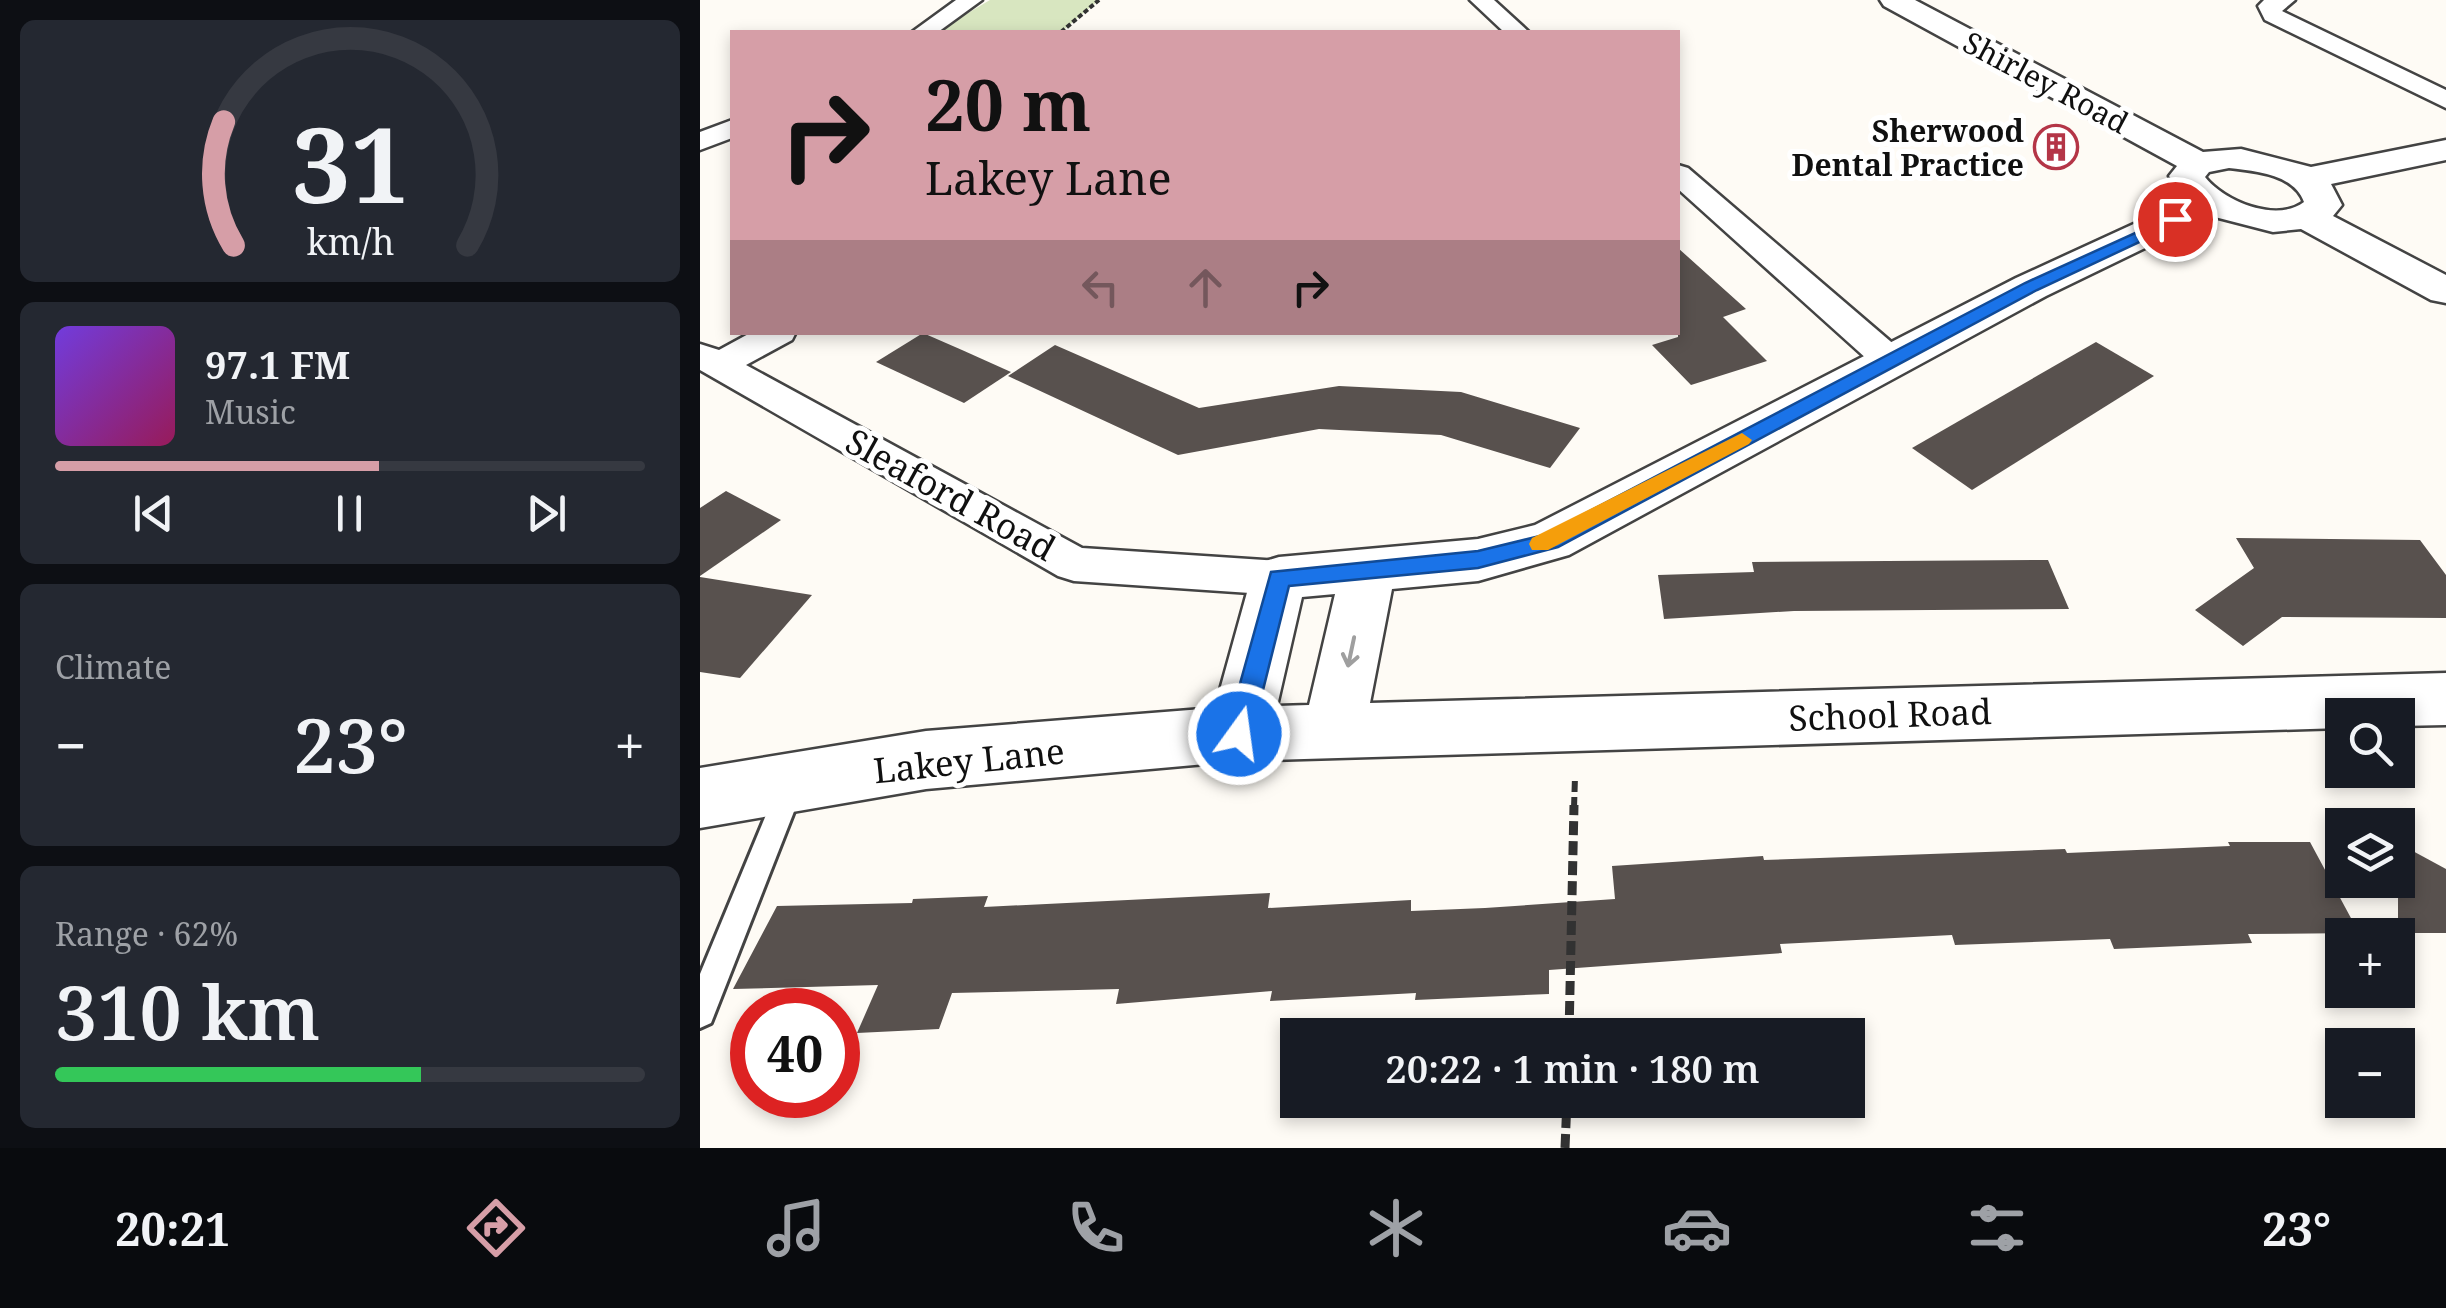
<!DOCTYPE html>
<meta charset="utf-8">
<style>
body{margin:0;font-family:"Noto Serif",serif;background:#242831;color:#f1f3f6;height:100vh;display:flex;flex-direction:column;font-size:38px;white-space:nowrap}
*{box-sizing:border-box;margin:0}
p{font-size:32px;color:#9ea1a6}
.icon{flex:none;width:55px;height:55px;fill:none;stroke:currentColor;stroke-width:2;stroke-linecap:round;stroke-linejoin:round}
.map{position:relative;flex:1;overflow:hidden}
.drawer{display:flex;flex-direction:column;gap:20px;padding:20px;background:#0d0f14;width:700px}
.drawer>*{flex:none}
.top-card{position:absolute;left:30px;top:30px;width:950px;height:305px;border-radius:0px;box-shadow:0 5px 15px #0003;background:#d69ea7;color:#111;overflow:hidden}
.fabs{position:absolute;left:1625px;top:698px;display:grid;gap:20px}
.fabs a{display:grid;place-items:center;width:90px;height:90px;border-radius:0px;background:#171b24;box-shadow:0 5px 15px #0003;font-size:50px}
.speed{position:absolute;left:30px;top:988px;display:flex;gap:20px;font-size:50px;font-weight:700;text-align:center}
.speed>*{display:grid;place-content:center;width:130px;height:130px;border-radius:50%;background:#171b24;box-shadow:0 5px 15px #0003;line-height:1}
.speed .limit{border:15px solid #d22;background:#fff;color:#111}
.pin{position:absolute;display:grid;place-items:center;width:85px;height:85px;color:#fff;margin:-42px;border:5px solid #fff;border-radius:50%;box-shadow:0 2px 10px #0007}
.me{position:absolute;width:110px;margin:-55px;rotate:14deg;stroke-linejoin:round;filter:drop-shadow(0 0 8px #0008)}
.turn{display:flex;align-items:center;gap:35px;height:210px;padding:0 30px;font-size:45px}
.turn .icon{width:130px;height:130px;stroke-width:2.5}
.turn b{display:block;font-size:70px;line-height:85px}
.lanes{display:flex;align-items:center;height:95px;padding:0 30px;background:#0003;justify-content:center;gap:50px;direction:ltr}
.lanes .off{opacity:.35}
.big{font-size:75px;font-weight:600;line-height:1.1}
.drawer .card{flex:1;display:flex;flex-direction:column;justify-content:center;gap:15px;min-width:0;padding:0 35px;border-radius:15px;background:#242831}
.drawer .dial{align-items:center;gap:0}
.dial svg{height:260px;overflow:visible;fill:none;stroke:#363941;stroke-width:7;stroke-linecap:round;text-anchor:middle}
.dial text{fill:#f1f3f6;stroke:none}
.song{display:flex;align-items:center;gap:30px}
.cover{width:120px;height:120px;border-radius:15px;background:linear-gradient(135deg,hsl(260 70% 55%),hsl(330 70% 35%))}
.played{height:10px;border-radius:5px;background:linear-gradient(90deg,#d69ea7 55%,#363941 55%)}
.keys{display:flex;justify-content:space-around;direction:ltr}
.heat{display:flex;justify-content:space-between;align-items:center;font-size:55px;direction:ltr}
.charge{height:15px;border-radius:8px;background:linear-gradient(90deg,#34c759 62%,#363941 0)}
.trip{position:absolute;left:580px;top:1018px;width:585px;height:100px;border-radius:0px;background:#171b24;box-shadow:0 5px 15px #0003;font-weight:600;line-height:100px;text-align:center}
.menu{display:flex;height:160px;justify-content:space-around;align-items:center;background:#090b0e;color:#9ea1a6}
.menu .icon{width:70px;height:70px}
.menu .on{color:#d69ea7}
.menu b{font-size:45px;color:#f1f3f6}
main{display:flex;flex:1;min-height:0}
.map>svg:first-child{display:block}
</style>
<main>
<section class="drawer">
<div class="card dial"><svg viewBox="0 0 100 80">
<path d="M14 69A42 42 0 1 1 86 69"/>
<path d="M14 69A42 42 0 0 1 11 31" stroke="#d69ea7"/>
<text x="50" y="56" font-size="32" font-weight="700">31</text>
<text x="50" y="72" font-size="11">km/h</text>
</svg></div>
<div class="card">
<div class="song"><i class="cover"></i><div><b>97.1 FM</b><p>Music</p></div></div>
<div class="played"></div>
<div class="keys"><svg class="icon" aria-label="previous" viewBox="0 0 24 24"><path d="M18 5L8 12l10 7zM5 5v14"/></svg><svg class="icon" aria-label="pause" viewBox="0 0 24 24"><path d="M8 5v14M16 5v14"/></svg><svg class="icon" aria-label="next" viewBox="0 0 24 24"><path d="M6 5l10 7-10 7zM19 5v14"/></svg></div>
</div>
<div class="card"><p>Climate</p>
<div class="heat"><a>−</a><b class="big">23°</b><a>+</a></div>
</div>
<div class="card"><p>Range · 62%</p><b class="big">310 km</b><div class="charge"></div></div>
</section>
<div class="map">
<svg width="1746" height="1148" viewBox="0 0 1746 1148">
<rect width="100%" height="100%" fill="#fefbf5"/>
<polygon fill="#d8e6c0" points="290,0 399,0 361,32 236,32"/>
<g fill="#58514e">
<polygon points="978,248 1046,309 1023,317 1067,361 991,385 952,345 978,337"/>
<polygon points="223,333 262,350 311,372 264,403 176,362"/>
<polygon points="1396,342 1454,376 1272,490 1212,448"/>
<polygon points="355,345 499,408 639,386 761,392 880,428 850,468 741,435 619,429 478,455 308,376"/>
<polygon points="26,491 81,520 0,576 0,508"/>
<polygon points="1536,538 1720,540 1746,575 1746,618 1582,617 1543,646 1495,610 1554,568"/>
<polygon points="1348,560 1369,609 1094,611 964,619 958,575 1054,572 1052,562"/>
<polygon points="0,577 112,595 40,678 0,672"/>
<polygon points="1528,842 1610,842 1659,933 1548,934 1552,943 1414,949 1410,939 1255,945 1252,935 1080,944 1082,953 849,970 849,994 715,1000 716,993 570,1001 572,991 416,1004 419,989 252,993 239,1029 157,1033 178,985 33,989 77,906 212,903 213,899 288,896 284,907 570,893 568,908 711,900 711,911 785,908 915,899 912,866 1063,856 1064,860 1365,849 1367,853 1530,846"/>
<polygon points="1698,843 1746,869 1746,933 1698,933"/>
</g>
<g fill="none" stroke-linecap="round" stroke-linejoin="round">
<defs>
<polygon id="service" points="91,774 100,777 104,786 11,1023 0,1028 0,974 78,786 82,777"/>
<g id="minor">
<polygon points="256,0 282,0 238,32 212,32"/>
<polygon points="770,0 794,0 829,32 804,32"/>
<polygon points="1595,0 1582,11 1746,90 1746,108 1565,20 1558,6 1564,0"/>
<polygon points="32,120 32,138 0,150 0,132"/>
<polygon points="978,165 988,168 1204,353 1209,361 1204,369 1191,372 1178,369 978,189"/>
<polygon points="52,332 96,332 92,340 46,365 382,548 579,561 595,566 602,578 595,590 579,595 374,581 358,576 0,370 0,344 19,350"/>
</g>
<path id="tertiary" d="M1180 0H1215L1503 152 1541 149 1611 167 1746 140V160L1631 184 1642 205 1633 216 1746 275V303L1731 300 1601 229 1573 232 1511 216 1346 296 869 555 778 581 692 589 670 703 1746 673V725L1698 726V715H1642V728L539 761 226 789 0 828V768L226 731 515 708 551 578 559 563 579 557 778 539 835 525 1316 278 1486 200 1469 176 1477 166 1184 6ZM1529 168C1555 171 1594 174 1604 202 1576 223 1524 201 1505 177L1509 172ZM635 594 609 705 577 706 602 597Z"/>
</defs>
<use href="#service" stroke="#434343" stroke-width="6"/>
<use href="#minor" stroke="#434343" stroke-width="5"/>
<use href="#tertiary" stroke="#434343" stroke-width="5"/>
<polyline stroke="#323232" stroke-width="4" stroke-dasharray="5 2.5" stroke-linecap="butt" points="361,32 399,0"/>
<polyline stroke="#323232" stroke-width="6" stroke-dasharray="11 5" stroke-linecap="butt" points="874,808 875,777"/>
<g stroke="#323232" stroke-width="9" stroke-dasharray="14 6" stroke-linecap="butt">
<polyline points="869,1035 874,805"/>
<polyline points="865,1148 867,1100"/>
</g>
<use href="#service" fill="#fff" fill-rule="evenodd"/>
<use href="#minor" fill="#fff" fill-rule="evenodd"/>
<use href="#tertiary" fill="#fff" fill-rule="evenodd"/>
</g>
<defs><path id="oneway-shaft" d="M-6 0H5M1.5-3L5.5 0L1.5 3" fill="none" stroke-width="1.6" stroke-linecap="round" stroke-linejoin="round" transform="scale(2.5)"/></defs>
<use stroke="#9f9f9f" href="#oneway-shaft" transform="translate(651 652) rotate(102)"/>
<polygon fill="#1a73e8" stroke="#114b97" stroke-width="2.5" points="1475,215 1483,219 1480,223 1337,290 858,547 778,568 589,586 552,734 548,742 539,745 530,742 526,734 571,572 778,551 844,535 1325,283"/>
<polygon fill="#f59e0b" points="1042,433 1052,440 1049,444 848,550 832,550 829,544 832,538"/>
<defs>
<symbol id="building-ring" viewBox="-11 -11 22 22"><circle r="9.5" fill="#fff" stroke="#b43547" stroke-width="1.5"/><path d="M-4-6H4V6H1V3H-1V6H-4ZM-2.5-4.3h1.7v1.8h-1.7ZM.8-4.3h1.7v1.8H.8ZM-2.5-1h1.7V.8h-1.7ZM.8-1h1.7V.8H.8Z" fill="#b43547"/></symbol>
</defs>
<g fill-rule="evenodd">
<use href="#building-ring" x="1331" y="122" width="50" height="50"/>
</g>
<g text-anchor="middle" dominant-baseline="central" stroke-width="10" stroke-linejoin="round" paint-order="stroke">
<g font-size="30" fill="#101010" stroke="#fff">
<text transform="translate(1346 82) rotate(28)">Shirley Road</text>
</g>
<g font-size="30" font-weight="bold" fill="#101010" stroke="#fff" text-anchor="end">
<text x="1324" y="130">Sherwood<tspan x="1324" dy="34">Dental Practice</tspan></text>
</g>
<g font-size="35" fill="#101010" stroke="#fff">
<text transform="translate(251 494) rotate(29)">Sleaford Road</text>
<text transform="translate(1190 714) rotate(-2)">School Road</text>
<text transform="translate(269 760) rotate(-6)">Lakey Lane</text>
</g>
</g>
</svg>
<div class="fabs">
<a><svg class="icon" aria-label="search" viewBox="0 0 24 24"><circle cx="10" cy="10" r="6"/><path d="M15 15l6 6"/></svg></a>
<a><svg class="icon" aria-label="layers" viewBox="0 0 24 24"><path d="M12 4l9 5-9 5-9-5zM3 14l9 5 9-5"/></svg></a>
<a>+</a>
<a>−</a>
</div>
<div class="speed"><div class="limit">40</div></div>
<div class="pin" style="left:1475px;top:219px;background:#d93025"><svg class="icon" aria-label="arrive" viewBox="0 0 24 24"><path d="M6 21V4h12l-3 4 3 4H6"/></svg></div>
<svg class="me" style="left:539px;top:734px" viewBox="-20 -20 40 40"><circle r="17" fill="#1a73e8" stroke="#fff" stroke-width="3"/><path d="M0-11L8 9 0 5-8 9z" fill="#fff"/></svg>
<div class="trip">20:22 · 1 min · 180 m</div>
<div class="top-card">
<div class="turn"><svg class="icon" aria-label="right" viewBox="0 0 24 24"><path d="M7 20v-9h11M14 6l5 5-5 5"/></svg><div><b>20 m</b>Lakey Lane</div></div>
<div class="lanes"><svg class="icon off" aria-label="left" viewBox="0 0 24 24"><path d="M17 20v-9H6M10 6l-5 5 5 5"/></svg><svg class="icon off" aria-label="ahead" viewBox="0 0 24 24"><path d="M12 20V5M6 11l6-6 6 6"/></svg><svg class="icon" aria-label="right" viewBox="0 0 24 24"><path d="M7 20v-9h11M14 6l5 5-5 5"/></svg></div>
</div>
</div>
</main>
<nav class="menu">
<b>20:21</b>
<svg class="icon on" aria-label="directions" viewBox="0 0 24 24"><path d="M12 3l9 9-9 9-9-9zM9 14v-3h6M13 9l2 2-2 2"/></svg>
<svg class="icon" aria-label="music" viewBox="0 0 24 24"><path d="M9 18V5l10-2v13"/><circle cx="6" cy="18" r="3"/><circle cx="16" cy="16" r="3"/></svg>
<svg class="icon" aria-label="phone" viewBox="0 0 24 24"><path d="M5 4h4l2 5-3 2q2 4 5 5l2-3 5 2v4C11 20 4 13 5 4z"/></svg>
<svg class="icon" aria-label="climate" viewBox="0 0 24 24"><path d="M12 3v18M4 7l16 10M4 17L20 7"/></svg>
<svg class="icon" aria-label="car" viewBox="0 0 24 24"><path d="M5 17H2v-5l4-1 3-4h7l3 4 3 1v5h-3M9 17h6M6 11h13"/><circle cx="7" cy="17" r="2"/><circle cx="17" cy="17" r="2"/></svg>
<svg class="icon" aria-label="filters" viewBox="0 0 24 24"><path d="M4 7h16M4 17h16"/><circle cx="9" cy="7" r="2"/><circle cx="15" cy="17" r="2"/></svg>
<b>23°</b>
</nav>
